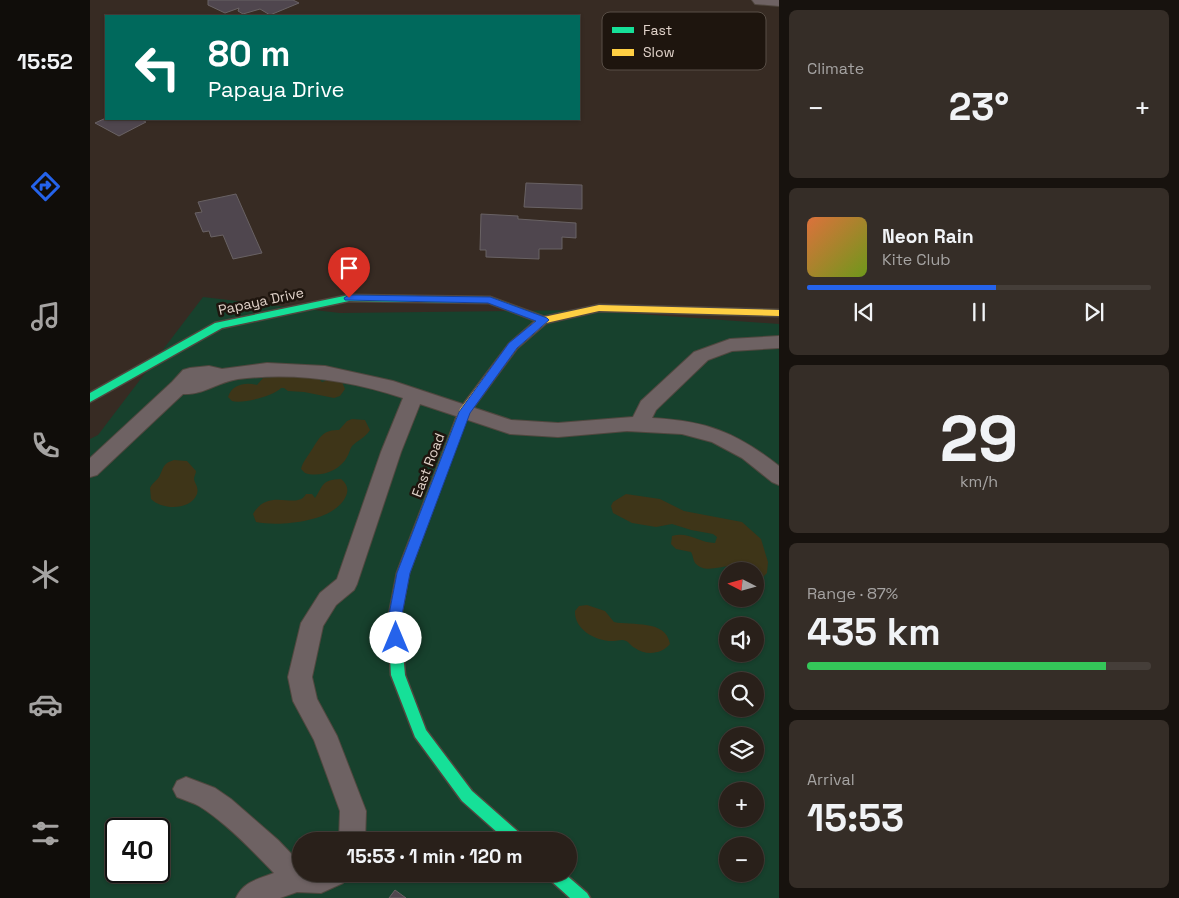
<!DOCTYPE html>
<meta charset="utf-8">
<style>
body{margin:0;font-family:"Space Grotesk",sans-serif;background:#352d27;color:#f1f3f6;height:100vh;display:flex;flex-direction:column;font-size:19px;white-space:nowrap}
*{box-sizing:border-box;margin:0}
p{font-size:16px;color:#a5a3a2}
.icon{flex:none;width:28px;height:28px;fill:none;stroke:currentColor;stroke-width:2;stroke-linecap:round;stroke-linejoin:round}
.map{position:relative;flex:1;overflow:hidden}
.side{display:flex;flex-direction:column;gap:10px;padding:10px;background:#17120e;width:400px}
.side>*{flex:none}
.banner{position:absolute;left:15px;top:15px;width:475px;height:105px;border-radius:0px;box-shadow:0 1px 4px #0004,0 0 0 1px #453e39;background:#00695c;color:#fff;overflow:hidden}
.needle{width:32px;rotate:276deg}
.tools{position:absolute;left:629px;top:562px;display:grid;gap:10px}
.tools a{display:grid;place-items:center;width:45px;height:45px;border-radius:50%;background:#29201a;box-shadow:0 1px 4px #0004,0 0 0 1px #453e39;font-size:25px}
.speed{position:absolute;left:15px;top:818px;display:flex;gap:10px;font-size:25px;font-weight:700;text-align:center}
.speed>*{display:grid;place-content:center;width:65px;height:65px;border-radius:50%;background:#29201a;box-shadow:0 1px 4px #0004,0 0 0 1px #453e39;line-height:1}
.speed .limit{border:2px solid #111;border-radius:8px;background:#fff;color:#111}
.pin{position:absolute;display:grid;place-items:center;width:42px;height:42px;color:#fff;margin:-51px -21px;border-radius:50% 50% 50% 0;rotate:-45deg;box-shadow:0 0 5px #0007}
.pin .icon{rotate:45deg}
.me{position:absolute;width:55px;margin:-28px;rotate:0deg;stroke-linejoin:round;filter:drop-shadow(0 0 4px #0008)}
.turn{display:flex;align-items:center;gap:18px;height:105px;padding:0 20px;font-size:22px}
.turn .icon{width:65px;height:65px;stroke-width:2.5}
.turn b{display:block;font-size:35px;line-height:42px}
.big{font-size:38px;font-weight:800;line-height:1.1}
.side .card{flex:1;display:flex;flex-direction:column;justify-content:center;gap:8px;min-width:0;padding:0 18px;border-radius:8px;background:#352d27}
.side .dial{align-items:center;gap:0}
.dial b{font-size:65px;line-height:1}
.song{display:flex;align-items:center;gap:15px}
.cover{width:60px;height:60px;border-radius:8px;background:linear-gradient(135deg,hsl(20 70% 55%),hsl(80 70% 35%))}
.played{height:5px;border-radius:2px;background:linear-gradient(90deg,#2563eb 55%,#453e39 55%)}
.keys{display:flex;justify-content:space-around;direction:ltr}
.heat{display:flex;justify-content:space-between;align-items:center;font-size:28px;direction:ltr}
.charge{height:8px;border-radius:4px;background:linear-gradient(90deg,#34c759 87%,#453e39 0)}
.trip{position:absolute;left:202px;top:832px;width:285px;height:50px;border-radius:25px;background:#29201a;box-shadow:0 1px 4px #0004,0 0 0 1px #453e39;font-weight:800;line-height:50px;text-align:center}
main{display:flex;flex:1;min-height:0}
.dock{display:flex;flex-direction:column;width:90px;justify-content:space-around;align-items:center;background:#100d0a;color:#a5a3a2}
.dock .icon{width:35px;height:35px}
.dock .current{color:#2563eb}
.dock b{font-size:22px;color:#f1f3f6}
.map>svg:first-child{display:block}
</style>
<main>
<nav class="dock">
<b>15:52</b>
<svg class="icon current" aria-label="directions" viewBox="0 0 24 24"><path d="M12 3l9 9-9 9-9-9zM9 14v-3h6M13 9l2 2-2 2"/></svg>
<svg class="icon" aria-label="music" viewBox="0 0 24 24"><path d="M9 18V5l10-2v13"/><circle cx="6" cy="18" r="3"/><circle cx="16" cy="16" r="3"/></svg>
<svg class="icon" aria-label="phone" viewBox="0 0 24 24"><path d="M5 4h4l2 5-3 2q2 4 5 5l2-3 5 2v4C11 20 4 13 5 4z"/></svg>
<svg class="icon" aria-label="climate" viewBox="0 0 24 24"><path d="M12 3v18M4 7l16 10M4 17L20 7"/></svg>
<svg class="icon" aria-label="car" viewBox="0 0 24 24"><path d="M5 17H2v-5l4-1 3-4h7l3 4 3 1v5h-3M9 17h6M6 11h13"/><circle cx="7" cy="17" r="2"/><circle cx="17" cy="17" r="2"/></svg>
<svg class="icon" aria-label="filters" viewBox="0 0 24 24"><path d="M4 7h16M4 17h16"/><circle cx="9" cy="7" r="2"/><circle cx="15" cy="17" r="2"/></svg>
</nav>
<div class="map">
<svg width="689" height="898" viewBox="0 0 689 898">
<rect width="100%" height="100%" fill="#372b23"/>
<path fill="#17412d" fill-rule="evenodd" d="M113 297 250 313 494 310 689 324V898H0V439L8 435ZM638 571H665V599H638ZM638 626H665V654H638ZM638 681H665V709H638ZM638 736H665V764H638ZM638 791H665V819H638ZM26 829H69V871H26ZM211 841H479V874H211ZM638 846H665V874H638Z"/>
<g fill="#3e3518">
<path d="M195 376 228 378 232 382 242 379 252 382 255 389 250 396 244 398 214 392 198 391 194 388H191C184 396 153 404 142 401L138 397C142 384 156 382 167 385L173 378Z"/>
<path d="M262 419 275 420 280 430C275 438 268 440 262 446 260 449 259 454 257 457 250 471 229 478 215 473L211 469C213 462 215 460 219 454 228 441 231 429 249 430L257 421Z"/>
<path d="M84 460 97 461 106 471C106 474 104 476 104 479 105 484 109 487 107 494 100 511 72 510 61 499L60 488C62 483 68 480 70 475 74 466 74 463 84 460Z"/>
<path d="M251 479C257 484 259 489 256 496 245 522 190 527 166 522L163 514C179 486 207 511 216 494H222L225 498C234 485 231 480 251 479Z"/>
<path d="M536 494 570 499 594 511 652 522 671 539 678 562 677 573 669 581 665 582V571H638L640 566C629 566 615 574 605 563 603 560 603 555 601 552L586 549 581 544 582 536C598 531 609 543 625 543L627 537 623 534 601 530 582 524 566 527 542 523 523 513 521 506 523 502Z"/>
<path d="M497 605 515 611 524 622C542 626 576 619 580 644 572 654 556 656 545 648 541 646 539 642 536 641 532 639 528 641 524 641 507 642 484 630 485 611L489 606Z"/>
</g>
<g fill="#4f464e" stroke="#696264">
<polygon points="118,0 203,0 209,3 180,15 170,9 153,14 148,11 149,8 135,13 118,5"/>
<polygon points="16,118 50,119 56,122 29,136 5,123"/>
<polygon points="436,183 492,185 492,209 434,207"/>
<polygon points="146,194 172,253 143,259 133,235 121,237 119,231 113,232 105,213 112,212 108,202"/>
<polygon points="391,214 428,216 428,219 486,223 486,238 472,237 472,249 449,249 449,259 396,257 396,250 390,250"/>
<polygon points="305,890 316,898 299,898"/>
</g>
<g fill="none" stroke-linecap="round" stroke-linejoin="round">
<defs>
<g id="lane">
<path d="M689 336V348L642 351 618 360 566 410 562 418C616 421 646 432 689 466V485L682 482 652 458 622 442 592 434 537 431 468 437 420 434 330 404 311 452 267 584 264 590 246 605 233 626 222 677 227 699 247 736 276 811 275 841H249L250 811 224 740 203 701 198 677 211 623 230 593 247 579 291 452 313 398C259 380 204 372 148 379 128 382 114 395 93 394L7 475 0 477V458L82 382 93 370 100 368 119 366 132 369 177 363 235 366 303 381 421 420 468 423 543 417 551 401 604 352 640 339Z"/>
<path d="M96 777 125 788 141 799 188 840 211 864V874H256L253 883 231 893 207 892 190 898H146C153 882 168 879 184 873 164 852 134 821 109 806 102 802 94 800 87 797L83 789 87 781Z"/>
</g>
<polygon id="street" points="662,0 689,0 689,6 665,4"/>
<g id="fast">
<polygon points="259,295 400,297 457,318 458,320 457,322 449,322 399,303 259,301 132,328 0,402 0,393 125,323"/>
<polygon points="371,415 376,419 319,573 310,620 315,675 336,730 382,791 433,836 435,841 417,841 372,801 325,737 301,675 298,620 307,573 366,419"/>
<polygon points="456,874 475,874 497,893 500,898 480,898 459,879"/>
</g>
<polygon id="slow" points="509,305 689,310 689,316 509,311 456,323 427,348 379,413 375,422 367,422 366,419 370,409 419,344 449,318"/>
</defs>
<use href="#lane" stroke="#50473f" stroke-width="2"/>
<use href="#street" stroke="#50473f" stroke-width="2"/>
<use href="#fast" stroke="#50473f" stroke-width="3"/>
<use href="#slow" stroke="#50473f" stroke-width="3"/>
<use href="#lane" fill="#6e6263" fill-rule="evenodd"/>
<use href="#street" fill="#6e6263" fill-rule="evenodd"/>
<use href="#fast" fill="#16e098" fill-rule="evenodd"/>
<use href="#slow" fill="#ffcf43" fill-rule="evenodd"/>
</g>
<polygon fill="#2563eb" stroke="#184099" points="259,295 400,297 457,318 459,320 427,348 380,413 320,573 311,620 312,638 310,642 306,644 301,642 298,620 307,573 369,412 419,343 446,321 398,303 255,300 254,298"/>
<g text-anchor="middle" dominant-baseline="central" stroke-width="5" stroke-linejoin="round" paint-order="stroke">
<g font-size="14" fill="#e0d2c9" stroke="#1e150e">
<text transform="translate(171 301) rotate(-12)">Papaya Drive</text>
<text transform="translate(338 465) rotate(-69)">East Road</text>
</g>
</g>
<rect x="512" y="12" width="164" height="58" rx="8" fill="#1e150e" stroke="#584e46" stroke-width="1"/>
<rect x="522" y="27" width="22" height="6" fill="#16e098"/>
<rect x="522" y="49" width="22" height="7" fill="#ffcf43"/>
<g font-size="14" fill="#e0d2c9">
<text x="553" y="35">Fast</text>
<text x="553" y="57">Slow</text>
</g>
</svg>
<div class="tools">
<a><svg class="needle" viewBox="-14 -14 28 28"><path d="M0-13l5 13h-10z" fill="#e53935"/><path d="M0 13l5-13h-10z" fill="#a5a3a2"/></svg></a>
<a><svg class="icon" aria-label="sound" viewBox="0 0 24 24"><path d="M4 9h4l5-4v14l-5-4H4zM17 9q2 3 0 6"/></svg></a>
<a><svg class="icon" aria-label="search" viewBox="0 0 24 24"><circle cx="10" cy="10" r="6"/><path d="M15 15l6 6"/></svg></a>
<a><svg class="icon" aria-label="layers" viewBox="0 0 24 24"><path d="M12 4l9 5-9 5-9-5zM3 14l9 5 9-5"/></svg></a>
<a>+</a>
<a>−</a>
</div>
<div class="speed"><div class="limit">40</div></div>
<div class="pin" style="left:259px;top:298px;background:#d93025"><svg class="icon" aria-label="arrive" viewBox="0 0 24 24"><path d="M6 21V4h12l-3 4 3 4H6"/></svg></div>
<svg class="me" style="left:306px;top:638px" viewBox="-20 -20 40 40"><circle r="19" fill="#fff"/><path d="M0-13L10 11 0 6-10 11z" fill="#2563eb"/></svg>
<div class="trip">15:53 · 1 min · 120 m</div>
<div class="banner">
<div class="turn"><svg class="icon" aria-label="left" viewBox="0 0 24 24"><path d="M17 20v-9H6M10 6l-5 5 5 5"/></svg><div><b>80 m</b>Papaya Drive</div></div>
</div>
</div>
<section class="side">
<div class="card"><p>Climate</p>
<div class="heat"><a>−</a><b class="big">23°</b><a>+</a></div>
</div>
<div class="card">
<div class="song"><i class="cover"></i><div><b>Neon Rain</b><p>Kite Club</p></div></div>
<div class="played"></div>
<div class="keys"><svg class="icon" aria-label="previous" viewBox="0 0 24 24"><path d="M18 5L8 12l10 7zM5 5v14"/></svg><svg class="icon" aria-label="pause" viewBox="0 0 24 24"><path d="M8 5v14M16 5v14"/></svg><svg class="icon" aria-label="next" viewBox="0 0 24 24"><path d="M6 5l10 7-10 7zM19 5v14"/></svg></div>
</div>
<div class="card dial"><b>29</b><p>km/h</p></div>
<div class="card"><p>Range · 87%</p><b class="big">435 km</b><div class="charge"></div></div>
<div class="card"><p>Arrival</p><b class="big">15:53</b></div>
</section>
</main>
